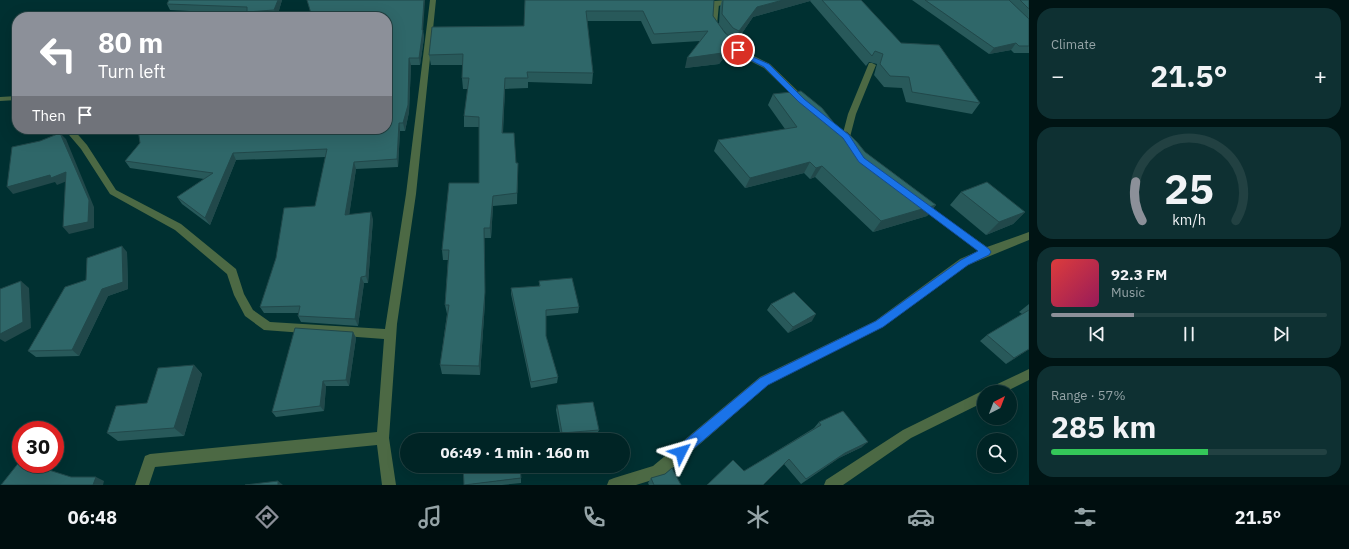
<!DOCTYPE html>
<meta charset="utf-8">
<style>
body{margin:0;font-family:"IBM Plex Sans",sans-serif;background:#0e3032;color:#f1f3f6;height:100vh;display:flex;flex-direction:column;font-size:15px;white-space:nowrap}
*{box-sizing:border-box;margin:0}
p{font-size:13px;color:#95a4a7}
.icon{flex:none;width:22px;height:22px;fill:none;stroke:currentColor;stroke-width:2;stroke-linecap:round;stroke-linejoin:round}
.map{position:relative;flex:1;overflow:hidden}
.sheet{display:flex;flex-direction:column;gap:8px;padding:8px;background:#001414;width:320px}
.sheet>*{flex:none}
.guide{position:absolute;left:12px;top:12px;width:380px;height:122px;border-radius:16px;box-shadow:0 4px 16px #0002,0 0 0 1px #224142;background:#8c9099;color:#fff;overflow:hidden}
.needle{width:26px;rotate:42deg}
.tools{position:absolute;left:977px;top:385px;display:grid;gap:8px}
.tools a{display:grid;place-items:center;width:40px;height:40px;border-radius:50%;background:#002425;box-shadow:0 4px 16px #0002,0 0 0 1px #224142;font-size:20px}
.speed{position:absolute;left:12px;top:421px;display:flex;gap:8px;font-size:20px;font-weight:700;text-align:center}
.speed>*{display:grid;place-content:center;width:52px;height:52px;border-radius:50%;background:#002425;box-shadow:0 4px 16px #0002,0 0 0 1px #224142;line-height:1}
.speed .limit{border:6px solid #d22;background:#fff;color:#111}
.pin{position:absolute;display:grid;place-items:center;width:34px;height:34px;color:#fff;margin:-17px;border:2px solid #fff;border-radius:50%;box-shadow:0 1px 4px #0007}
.me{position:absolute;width:44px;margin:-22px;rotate:50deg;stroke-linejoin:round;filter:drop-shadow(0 0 3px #0008)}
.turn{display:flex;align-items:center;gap:14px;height:84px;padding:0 20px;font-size:18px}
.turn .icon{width:52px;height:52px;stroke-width:2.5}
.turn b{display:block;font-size:28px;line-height:34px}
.then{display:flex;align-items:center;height:38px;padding:0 20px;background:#0003;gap:8px;font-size:15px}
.big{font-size:30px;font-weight:700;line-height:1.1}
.sheet .tile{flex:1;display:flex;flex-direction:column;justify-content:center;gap:6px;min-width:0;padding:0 14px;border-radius:16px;background:#0e3032}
.sheet .dial{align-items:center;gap:0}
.dial svg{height:104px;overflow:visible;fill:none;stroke:#224142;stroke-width:7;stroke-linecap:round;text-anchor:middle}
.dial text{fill:#f1f3f6;stroke:none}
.song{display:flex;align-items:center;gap:12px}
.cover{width:48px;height:48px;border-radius:6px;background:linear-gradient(135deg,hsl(0 70% 55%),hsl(330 70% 35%))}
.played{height:4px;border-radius:2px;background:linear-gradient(90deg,#8c9099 30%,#224142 30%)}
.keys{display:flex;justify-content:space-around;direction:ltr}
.heat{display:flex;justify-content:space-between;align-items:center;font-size:22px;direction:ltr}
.charge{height:6px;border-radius:3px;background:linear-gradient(90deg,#34c759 57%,#224142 0)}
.trip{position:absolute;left:400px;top:433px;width:230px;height:40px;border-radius:20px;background:#002425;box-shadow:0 4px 16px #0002,0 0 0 1px #224142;font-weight:700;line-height:40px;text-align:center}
.tab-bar{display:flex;height:64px;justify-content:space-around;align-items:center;background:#000e0f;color:#95a4a7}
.tab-bar .icon{width:28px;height:28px}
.tab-bar .selected{color:#8c9099}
.tab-bar b{font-size:18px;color:#f1f3f6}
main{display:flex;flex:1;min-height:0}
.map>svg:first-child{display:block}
</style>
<main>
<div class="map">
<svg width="1029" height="485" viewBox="0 0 1029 485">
<rect width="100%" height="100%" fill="#003031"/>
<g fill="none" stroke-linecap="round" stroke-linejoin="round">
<polygon fill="#4c6944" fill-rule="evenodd" points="716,2 719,4 717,25 729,39 754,56 770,64 806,99 806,103 800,103 764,68 748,60 723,43 711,25 713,4"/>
<g fill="#4c6944" fill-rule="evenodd">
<polygon points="430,0 436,0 416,194 397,324 389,438 396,485 382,485 377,445 155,467 149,485 135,485 145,456 150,454 377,432 384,339 264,330 245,316 234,295 227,274 175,230 110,194 81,149 64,129 73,129 87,145 116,190 181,224 236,269 244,294 253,310 270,322 385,329 406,194"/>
<path d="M727 0H741C734 5 704 9 697 4L700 2Z"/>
<polygon points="869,63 872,63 876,65 856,114 850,137 854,143 850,146 847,145 842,137 848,114"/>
<polygon points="17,96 17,100 0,101 0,97"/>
<polygon points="921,201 987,247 1029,232 1029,240 968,265 883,327 768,385 662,477 636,485 607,485 609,480 614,478 653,466 760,377 875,321 960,259 978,251 918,206 916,204 918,202"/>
<polygon points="1029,369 1029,380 1005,392 984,392 984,402 911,438 843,485 824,485 826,480 903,430 980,392 984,390 987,391 989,388"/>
</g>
</g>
<g fill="#28595a" fill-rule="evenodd">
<polygon points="169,0 282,0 277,17 249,17 248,14 170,10 167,4"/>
<path d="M525 0 713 16 719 24 720 7 722 0H861L901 43 980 103 972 114 906 102 902 88 884 87 874 75 877 64 869 62 866 66 810 1 753 17 736 42 733 40 730 50 719 64 685 68 700 41 652 44 641 21H587L593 73 592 84 528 82V88L505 89 503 133 516 163H518L517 204 493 206 491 238H484L485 302 480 375 442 374 440 365 447 314 445 305 448 260H443L442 250 479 183V127H464V116L468 89H463L462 78V65H431L429 55 524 26ZM720 26 728 36 725 33Z"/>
<polygon points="912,0 1029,0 1029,53 1014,53 1011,50 989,54"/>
<polygon points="387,17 423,31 424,38 420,65 411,65 409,112 405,131 400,131 398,167 356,169 349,215 373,219 368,283 364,283 358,326 301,322 298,316 299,313 264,313 260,307 315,206 326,157 236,160 210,225 182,204 177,197 204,179 130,168 125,161 140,143 387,129"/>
<polygon points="773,94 842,133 865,152 936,205 927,216 873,232 815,177 810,179 804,173 745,188 714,151 718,140 785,129 768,105"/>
<polygon points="961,192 1025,212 1013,224 986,235 950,205"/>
<polygon points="127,252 128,289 108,296 79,356 36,357 28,351 86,280"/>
<polygon points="539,281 579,307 578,313 546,316 546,336 558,377 557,383 531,388 511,294 511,288 539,286"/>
<polygon points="771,304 812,321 788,333 767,310"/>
<polygon points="1029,304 1029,349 1006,364 980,341 987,335 1022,314 1019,312"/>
<polygon points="353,332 356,338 349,386 326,386 324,411 276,417 272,412"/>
<polygon points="194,365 202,374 184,436 118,441 107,433 147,403"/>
<polygon points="557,405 599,430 597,434 561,438 556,410"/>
<polygon points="819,422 862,447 839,458 801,484 784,464 744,471 814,428"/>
<polygon points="521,478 521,483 502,485 464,485"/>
<polygon points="651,478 681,485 649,485 648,483"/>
</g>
<g fill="#21484a">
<polygon points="278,0 282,0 277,17 274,10"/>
<polygon points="424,0 425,0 423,31 424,38 420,65 419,58"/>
<polygon points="783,0 811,0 810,1 753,17 736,42 739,31 757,7"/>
<polygon points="733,39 730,50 719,64 685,68 687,58"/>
<polygon points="1016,43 1011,50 989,54 994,48"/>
<polygon points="409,58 411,65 409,112 405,131 403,123"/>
<polygon points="505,78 505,89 502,144 502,133"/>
<polygon points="399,123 400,131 398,167 397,159"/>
<polygon points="60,133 66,139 94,207 94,228 69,234 63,227 88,222"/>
<polygon points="233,153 236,160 210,225 205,218"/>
<polygon points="354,162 356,169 348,223 345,215"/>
<polygon points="810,162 804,173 745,188 750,178"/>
<polygon points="822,166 815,177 810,179 816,168"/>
<polygon points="66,172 72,179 57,185 55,182 13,194 7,187 50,175"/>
<polygon points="493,196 493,206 491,238 490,228"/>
<polygon points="936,205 927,216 873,232 881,221"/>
<polygon points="371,212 373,219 368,283 366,276"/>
<polygon points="1025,212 1013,224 986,235 999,222"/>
<polygon points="484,228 485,302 480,375 479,366"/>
<polygon points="122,246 127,252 128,289 108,296 79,356 72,350"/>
<polygon points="361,277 364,283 358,326 355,319"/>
<polygon points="21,281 29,288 31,328 5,342 0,339 0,334"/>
<polygon points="816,314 812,321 788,333 793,327"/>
<polygon points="353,332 356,338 349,386 346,380"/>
<polygon points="1029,349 1006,364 1014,358"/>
<polygon points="194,365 202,374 184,436 174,428"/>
<polygon points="323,381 326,386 324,411 320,406"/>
<polygon points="868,442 862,447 839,458 801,484 845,453"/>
<polygon points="96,477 104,481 103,485 93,485"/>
<polygon points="278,481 283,485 278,485"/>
</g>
<g fill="#2f6769" stroke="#21484a">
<polygon points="169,0 278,0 274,10 247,12 247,7 167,4"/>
<polygon points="307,0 424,0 422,30 423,30 419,58 409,58 408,105 403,123 399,123 397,159 354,162 345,215 371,212 366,276 361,277 355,319 298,316 300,306 260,307 276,258 284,208 315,206 327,149 233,153 205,218 177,197 213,173 125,161 140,143 138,129 387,129 387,17 312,17"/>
<polygon points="525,0 714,0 713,16 725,33 733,39 722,53 687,58 708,31 654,34 643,11 586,11 593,73 527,72 528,78 505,78 502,133 514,133 516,163 518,163 517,193 493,196 490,228 484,228 485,292 479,366 440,365 449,305 445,305 449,250 442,250 449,183 479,183 479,117 464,116 469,78 462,78 463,54 429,55 432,27 524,26"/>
<polygon points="723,0 783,0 757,7 739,31 733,28 722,14"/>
<polygon points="822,0 861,0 901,43 939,45 980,103 912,92 909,77 890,76 880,64 883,54 875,51 872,56"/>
<polygon points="925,0 1009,0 1029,19 1029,46 1019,46 1016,43 994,48"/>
<polygon points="1020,0 1029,0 1029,9"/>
<polygon points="801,91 822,108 842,133 847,132 857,142 865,152 936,205 881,221 822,166 816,168 810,162 750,178 718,140 797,127 773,94"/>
<polygon points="60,133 89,200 88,222 63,227 66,172 51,178 50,175 7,187 12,147 40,141"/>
<polygon points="987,182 1025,212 999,222 961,192"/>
<polygon points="122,246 123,282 102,289 72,350 28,351 65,287 86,280 87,258"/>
<polygon points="572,278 579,307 546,310 546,336 558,377 531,382 511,288 540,286 539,281"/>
<polygon points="21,281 23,322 0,334 0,289"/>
<polygon points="794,292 816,314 793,327 771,304"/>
<polygon points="1029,310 1029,349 1014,358 987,335"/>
<polygon points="295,328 353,332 346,380 323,381 320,406 272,412"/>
<polygon points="194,365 174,428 107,433 116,406 147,403 158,368"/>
<polygon points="593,402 599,430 562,433 557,405"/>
<polygon points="843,411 868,442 845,453 806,479 789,459 763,485 707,485 733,460 744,471 821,425 819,422"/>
<polygon points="20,461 21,461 21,464 30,464 71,477 96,477 93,485 1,485"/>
<polygon points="463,466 520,466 521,478 464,485"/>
<polygon points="672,468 681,485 654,485 651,478 665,474"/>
<polygon points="278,481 278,485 245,485"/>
</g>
<polygon fill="#1a73e8" stroke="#114b97" points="736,48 741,48 753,57 769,64 804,99 849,135 864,158 989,249 991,252 989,255 968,265 883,327 768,385 685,456 681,457 677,456 675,452 677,447 760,378 876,321 961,260 978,251 859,162 843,138 799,102 764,67 748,59 736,51"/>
</svg>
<div class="tools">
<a><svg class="needle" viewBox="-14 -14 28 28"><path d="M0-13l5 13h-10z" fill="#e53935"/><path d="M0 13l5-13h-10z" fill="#95a4a7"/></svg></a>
<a><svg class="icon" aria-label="search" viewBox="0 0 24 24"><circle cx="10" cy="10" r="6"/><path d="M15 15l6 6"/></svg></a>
</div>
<div class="speed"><div class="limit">30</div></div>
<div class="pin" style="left:738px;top:50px;background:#d93025"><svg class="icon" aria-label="arrive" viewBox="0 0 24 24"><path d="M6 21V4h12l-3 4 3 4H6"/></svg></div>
<svg class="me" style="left:681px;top:452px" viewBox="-20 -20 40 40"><path d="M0-17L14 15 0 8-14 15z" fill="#1a73e8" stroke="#fff" stroke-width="4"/></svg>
<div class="trip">06:49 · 1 min · 160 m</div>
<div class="guide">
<div class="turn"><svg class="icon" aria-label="left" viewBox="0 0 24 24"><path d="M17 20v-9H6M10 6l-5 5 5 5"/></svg><div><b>80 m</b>Turn left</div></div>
<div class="then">Then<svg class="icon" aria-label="arrive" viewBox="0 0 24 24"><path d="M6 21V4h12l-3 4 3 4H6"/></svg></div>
</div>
</div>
<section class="sheet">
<div class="tile"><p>Climate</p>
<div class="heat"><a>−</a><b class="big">21.5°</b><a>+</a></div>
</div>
<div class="tile dial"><svg viewBox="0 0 100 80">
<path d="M14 69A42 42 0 1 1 86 69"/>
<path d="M14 69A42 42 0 0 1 9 39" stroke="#8c9099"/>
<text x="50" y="56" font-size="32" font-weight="700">25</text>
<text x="50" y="72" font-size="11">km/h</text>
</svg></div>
<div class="tile">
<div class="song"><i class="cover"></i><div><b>92.3 FM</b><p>Music</p></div></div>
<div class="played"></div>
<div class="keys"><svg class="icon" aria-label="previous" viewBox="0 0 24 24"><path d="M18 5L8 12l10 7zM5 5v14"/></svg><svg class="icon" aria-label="pause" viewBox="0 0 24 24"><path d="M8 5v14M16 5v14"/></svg><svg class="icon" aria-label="next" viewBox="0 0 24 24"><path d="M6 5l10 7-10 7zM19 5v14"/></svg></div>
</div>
<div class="tile"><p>Range · 57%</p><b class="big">285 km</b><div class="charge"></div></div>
</section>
</main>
<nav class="tab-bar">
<b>06:48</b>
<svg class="icon selected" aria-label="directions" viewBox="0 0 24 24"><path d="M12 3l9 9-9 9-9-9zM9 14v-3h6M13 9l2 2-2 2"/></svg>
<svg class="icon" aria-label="music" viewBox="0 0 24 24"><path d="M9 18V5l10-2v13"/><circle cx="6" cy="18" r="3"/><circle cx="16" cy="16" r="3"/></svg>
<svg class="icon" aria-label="phone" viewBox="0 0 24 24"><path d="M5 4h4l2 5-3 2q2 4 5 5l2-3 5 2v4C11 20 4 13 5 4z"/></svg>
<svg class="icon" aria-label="climate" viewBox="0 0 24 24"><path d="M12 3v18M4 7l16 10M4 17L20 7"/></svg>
<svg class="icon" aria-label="car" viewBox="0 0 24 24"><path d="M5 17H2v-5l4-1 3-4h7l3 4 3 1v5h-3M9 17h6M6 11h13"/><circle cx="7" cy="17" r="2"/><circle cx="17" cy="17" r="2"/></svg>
<svg class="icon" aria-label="filters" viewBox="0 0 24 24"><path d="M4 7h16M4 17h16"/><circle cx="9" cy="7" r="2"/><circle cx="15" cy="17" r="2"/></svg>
<b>21.5°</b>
</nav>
